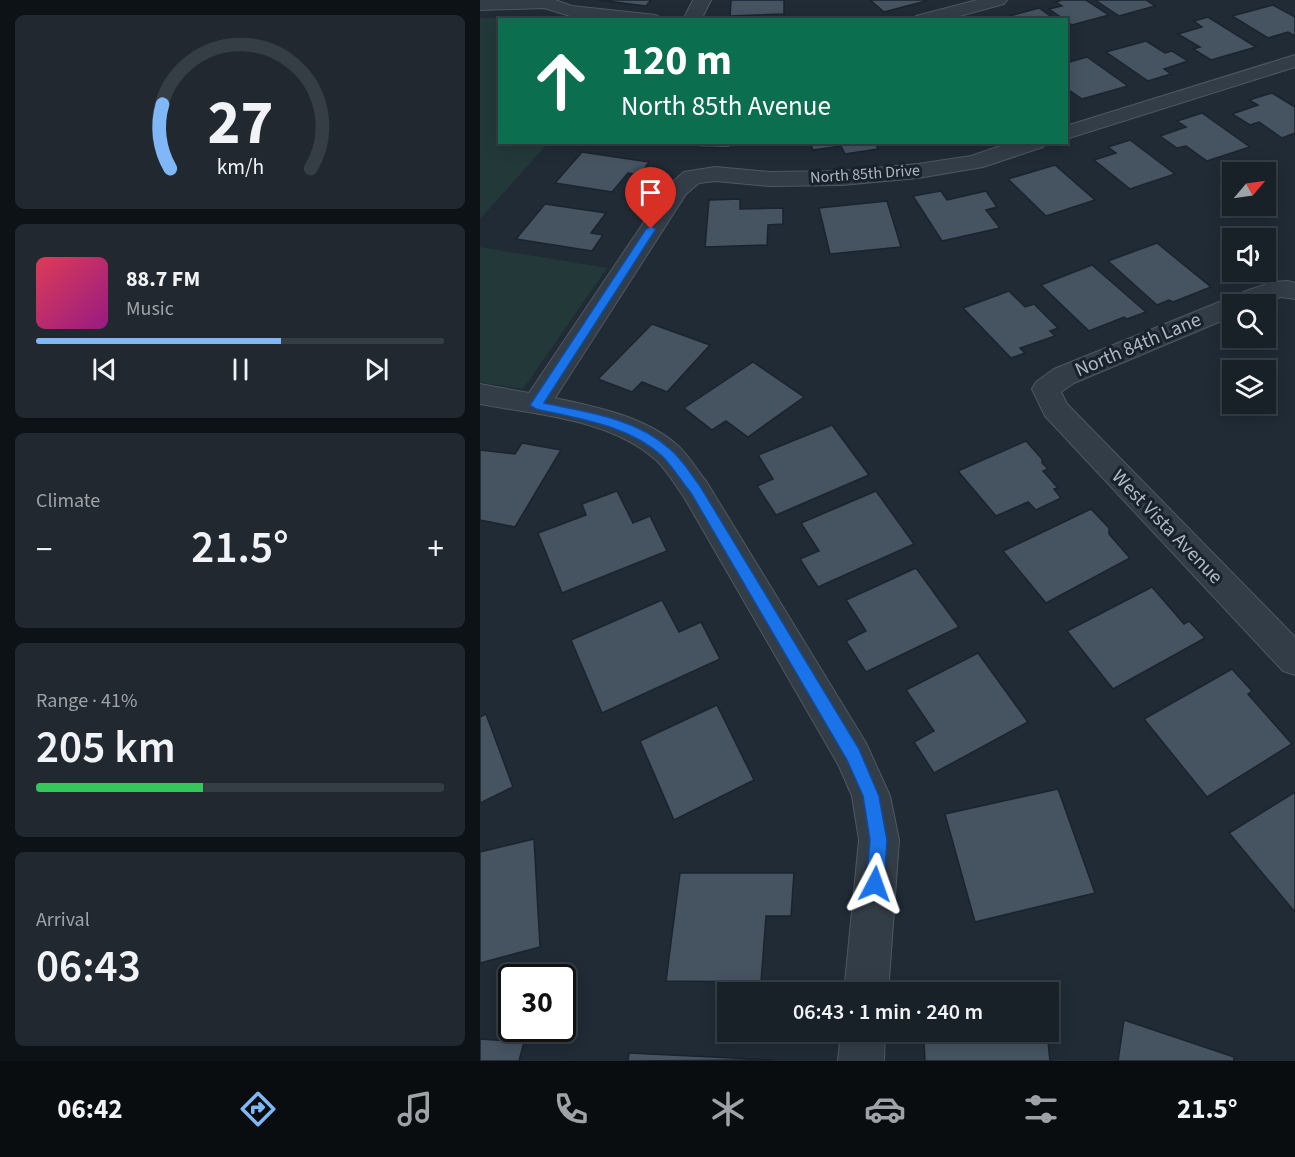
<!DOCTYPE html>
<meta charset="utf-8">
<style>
body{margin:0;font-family:"Source Sans 3",sans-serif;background:#212830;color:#f1f3f6;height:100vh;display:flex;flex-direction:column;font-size:22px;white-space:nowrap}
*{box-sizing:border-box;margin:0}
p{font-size:20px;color:#9fa3a8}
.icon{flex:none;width:33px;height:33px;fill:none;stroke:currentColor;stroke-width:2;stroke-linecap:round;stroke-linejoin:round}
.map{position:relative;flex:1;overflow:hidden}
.drawer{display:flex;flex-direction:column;gap:15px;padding:15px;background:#0d1216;width:480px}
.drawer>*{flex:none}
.top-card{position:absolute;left:18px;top:18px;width:570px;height:126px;border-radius:0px;box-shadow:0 3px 15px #0003,0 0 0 2px #363e45;background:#0b6e4f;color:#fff;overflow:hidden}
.needle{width:39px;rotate:61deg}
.tools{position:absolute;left:742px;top:162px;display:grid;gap:12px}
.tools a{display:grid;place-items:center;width:54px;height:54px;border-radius:0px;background:#182028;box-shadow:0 3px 15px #0003,0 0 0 2px #363e45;font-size:30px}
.speed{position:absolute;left:18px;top:964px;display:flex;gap:12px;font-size:30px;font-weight:700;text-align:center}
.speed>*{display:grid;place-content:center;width:78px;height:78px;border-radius:50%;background:#182028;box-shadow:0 3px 15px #0003,0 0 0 2px #363e45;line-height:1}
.speed .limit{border:3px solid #111;border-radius:9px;background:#fff;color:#111}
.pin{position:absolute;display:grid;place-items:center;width:51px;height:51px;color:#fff;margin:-62px -26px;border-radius:50% 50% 50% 0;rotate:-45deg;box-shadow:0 0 6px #0007}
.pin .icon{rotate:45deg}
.me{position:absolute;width:66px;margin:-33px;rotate:4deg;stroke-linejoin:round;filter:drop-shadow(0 0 4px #0008)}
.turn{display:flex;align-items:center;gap:21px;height:126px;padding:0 24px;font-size:27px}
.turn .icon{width:78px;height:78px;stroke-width:2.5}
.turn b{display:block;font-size:42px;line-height:51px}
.big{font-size:45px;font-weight:600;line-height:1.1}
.drawer .card{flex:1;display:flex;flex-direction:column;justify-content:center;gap:9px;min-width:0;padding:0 21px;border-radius:9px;background:#212830}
.drawer .dial{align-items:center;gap:0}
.dial svg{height:156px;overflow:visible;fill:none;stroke:#363e45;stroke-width:7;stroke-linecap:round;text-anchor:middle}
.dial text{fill:#f1f3f6;stroke:none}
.song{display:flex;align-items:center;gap:18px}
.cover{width:72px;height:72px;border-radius:9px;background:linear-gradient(135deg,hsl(350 70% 55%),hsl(310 70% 35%))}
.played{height:6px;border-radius:3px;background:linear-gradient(90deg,#7fb7f7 60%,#363e45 60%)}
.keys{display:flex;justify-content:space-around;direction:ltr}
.heat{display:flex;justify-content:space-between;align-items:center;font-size:33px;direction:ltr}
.charge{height:9px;border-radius:4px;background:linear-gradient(90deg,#34c759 41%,#363e45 0)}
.trip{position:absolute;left:237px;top:982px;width:342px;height:60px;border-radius:0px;background:#182028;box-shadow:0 3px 15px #0003,0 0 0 2px #363e45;font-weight:600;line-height:60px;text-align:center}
.tabs{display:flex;height:96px;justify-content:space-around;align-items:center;background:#0a0d10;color:#9fa3a8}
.tabs .icon{width:42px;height:42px}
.tabs .current{color:#7fb7f7}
.tabs b{font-size:27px;color:#f1f3f6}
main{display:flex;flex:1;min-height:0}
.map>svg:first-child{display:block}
</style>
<main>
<section class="drawer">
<div class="card dial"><svg viewBox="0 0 100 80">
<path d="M14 69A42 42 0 1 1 86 69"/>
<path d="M14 69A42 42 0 0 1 10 36" stroke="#7fb7f7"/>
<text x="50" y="56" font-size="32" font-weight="700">27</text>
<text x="50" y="72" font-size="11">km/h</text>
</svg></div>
<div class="card">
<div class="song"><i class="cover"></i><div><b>88.7 FM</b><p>Music</p></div></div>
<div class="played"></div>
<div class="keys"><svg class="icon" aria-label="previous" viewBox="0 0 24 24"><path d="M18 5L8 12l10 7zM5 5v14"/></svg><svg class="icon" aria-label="pause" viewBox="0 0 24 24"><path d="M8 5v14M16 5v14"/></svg><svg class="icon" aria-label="next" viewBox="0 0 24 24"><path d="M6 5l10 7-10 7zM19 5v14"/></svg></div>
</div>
<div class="card"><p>Climate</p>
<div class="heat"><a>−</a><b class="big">21.5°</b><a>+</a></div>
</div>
<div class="card"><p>Range · 41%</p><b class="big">205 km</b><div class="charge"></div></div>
<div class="card"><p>Arrival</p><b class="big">06:43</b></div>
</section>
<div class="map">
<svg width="815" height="1061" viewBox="0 0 815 1061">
<rect width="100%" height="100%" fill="#202b36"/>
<g fill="#233939">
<polygon points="0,18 113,19 20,20 20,142 68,143 0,219"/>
<polygon points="0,247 127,268 43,389 0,382"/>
</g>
<g fill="#465361" stroke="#1b242e" stroke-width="1.5">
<polygon points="119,0 171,0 166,6"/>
<polygon points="251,0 304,0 304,14 250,16"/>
<polygon points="390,0 444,0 446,1 404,12"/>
<polygon points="582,0 606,0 629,15 592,25 569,9 582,6 576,2"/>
<polygon points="615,0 666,0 675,6 639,16"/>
<polygon points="793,5 815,17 815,36 808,32 788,38 752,16"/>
<polygon points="559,8 576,20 524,20 522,18"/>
<polygon points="728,17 776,47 731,60 713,49 720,47 698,34 722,27 714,21"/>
<polygon points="666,41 685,53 692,51 708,61 684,69 691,74 668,81 626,52"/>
<polygon points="607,57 648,86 602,99 586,88 586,63"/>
<polygon points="792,93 815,107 815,133 802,138 779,122 770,125 752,114 778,105 769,100"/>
<polygon points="722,113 770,147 727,161 706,146 697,148 680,136 706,127 697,121"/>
<polygon points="650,140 695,174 650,189 614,160 636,153 628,147"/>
<polygon points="219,142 251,142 250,148 218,147"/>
<polygon points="330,142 395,142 398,149 365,154 361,146 333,150"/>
<polygon points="102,152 169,162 160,175 148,173 132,192 75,183"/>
<polygon points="575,165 615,200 566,216 528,179"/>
<polygon points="461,191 467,200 506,191 517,207 506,210 520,228 462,241 433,196"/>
<polygon points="260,199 260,209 303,208 303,224 288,225 287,245 225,247 229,200"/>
<polygon points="407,201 421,247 350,254 339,208"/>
<polygon points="65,204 126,213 111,233 123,235 112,251 36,239"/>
<polygon points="677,243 731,287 693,302 689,300 677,305 628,261"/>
<polygon points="612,265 666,312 647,319 644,317 609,331 561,285"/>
<polygon points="529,291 545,307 554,304 578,328 570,331 575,336 540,348 545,353 531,358 483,308"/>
<polygon points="172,324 230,345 187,392 162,382 152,392 118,379"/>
<polygon points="273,362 324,397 268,437 246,421 232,430 204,408"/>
<polygon points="352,425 389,475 296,515 277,486 293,479 278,455"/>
<polygon points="546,441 562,459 562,463 568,469 563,471 578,488 574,489 581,498 556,510 548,502 516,516 478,471"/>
<polygon points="42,443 81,450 35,527 0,520 0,450 35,454"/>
<polygon points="137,491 153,523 170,516 187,551 82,593 58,533 106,515 102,504"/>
<polygon points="396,491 434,544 338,587 320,559 339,551 321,523"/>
<polygon points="611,509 629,528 629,534 650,558 566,603 523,551"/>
<polygon points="436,568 479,627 386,672 366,641 386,631 366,600"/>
<polygon points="672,587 704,624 709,621 725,638 633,689 587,631"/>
<polygon points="182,600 199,632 221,622 240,659 122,713 91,640"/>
<polygon points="498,653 548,722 454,773 434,742 454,731 426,690"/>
<polygon points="752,669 772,691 768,694 812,744 727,797 664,719"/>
<polygon points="237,705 274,780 194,820 160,741"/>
<polygon points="6,714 33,787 0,803 0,717"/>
<polygon points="578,789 615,893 495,922 465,814"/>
<polygon points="815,792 815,910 814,911 749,833"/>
<polygon points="54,839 60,947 0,963 0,852"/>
<polygon points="200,873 314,873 311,916 286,916 281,982 186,981"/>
<polygon points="644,1020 754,1057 754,1061 638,1061"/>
<polygon points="0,1039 44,1042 39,1061 0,1061"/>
<polygon points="444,1041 568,1042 570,1061 445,1061"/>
<polygon points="149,1053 293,1060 148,1061"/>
</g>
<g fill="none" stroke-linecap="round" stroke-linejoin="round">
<defs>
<g id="street">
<polygon points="0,0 75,0 92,6 176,15 185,20 119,20 90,16 64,8 0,10"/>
<polygon points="213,0 231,0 221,20 203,20"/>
<polygon points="497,0 527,0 524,4 465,20 433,20 436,16"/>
<polygon points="815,55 815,67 586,139 586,126"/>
<path d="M532 142H565L563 147 503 167 438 178 362 185 290 186 235 181 219 183 206 194 75 398C116 407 163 416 196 444 208 454 216 469 226 481L386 743 410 796 419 840 408 993H364L379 840 372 796 359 766 204 497C195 485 187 470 176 460 130 419 58 415 0 404V384L49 393 189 185 204 172 235 167 290 172 362 171 438 164 491 156Z"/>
<polygon points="808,281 815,283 815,299 801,297 779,304 753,304 753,316 594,383 581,392 587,404 815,637 815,675 803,671 565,416 552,389 556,382 574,369 769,290 793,282"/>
<polygon points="361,1032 405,1032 404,1061 358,1061"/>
</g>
</defs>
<use href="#street" stroke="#4e5862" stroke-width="2"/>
<use href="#street" fill="#333d47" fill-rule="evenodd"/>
</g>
<path fill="#1a73e8" stroke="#114b97" stroke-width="1.5" d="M171 226 176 229 64 403C107 412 156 418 190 449 202 459 211 474 220 486L379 749 399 796 407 840 404 884 401 890 395 892 389 890 386 884 390 840 383 796 367 760 211 493C201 481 193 467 182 456 148 425 99 419 56 409L50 405 166 229Z"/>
<g text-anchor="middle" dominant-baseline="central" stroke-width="6" stroke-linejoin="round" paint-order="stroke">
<g font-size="16" fill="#adb8c4" stroke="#19222b">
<text transform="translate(385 174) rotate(-4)">North 85th Drive</text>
</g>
<g font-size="20" fill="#adb8c4" stroke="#19222b">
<text transform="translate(658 345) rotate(-23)">North 84th Lane</text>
<text transform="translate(687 527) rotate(46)">West Vista Avenue</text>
</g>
</g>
</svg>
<div class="tools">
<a><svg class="needle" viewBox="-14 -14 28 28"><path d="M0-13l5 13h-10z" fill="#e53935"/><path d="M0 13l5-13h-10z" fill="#9fa3a8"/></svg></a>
<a><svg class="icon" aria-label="sound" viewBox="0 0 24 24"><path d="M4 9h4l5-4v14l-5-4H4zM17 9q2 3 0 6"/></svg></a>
<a><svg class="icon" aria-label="search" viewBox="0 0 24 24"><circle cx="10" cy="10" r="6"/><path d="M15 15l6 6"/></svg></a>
<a><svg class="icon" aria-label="layers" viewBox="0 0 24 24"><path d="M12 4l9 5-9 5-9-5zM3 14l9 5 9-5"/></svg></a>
</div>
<div class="speed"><div class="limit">30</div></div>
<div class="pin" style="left:171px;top:229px;background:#d93025"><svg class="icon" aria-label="arrive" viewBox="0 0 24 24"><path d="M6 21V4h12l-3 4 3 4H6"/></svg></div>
<svg class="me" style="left:395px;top:884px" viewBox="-20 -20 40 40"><path d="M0-17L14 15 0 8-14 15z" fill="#1a73e8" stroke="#fff" stroke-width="4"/></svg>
<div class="trip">06:43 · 1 min · 240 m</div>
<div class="top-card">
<div class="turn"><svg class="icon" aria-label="ahead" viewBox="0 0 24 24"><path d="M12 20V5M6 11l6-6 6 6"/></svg><div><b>120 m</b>North 85th Avenue</div></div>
</div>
</div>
</main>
<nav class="tabs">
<b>06:42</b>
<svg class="icon current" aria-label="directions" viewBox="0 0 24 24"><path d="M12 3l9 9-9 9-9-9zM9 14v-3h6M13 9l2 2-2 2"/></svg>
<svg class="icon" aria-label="music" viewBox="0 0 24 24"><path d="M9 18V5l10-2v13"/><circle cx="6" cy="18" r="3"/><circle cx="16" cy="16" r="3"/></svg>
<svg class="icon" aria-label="phone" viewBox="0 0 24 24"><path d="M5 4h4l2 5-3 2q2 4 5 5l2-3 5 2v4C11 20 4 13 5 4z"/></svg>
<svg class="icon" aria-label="climate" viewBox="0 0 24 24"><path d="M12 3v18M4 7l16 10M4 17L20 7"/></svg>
<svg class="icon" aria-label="car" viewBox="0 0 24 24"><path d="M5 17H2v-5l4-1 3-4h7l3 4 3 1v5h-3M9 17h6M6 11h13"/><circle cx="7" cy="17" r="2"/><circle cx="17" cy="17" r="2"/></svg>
<svg class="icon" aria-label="filters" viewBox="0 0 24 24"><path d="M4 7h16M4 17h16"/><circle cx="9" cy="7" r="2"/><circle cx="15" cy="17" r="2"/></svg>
<b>21.5°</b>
</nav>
